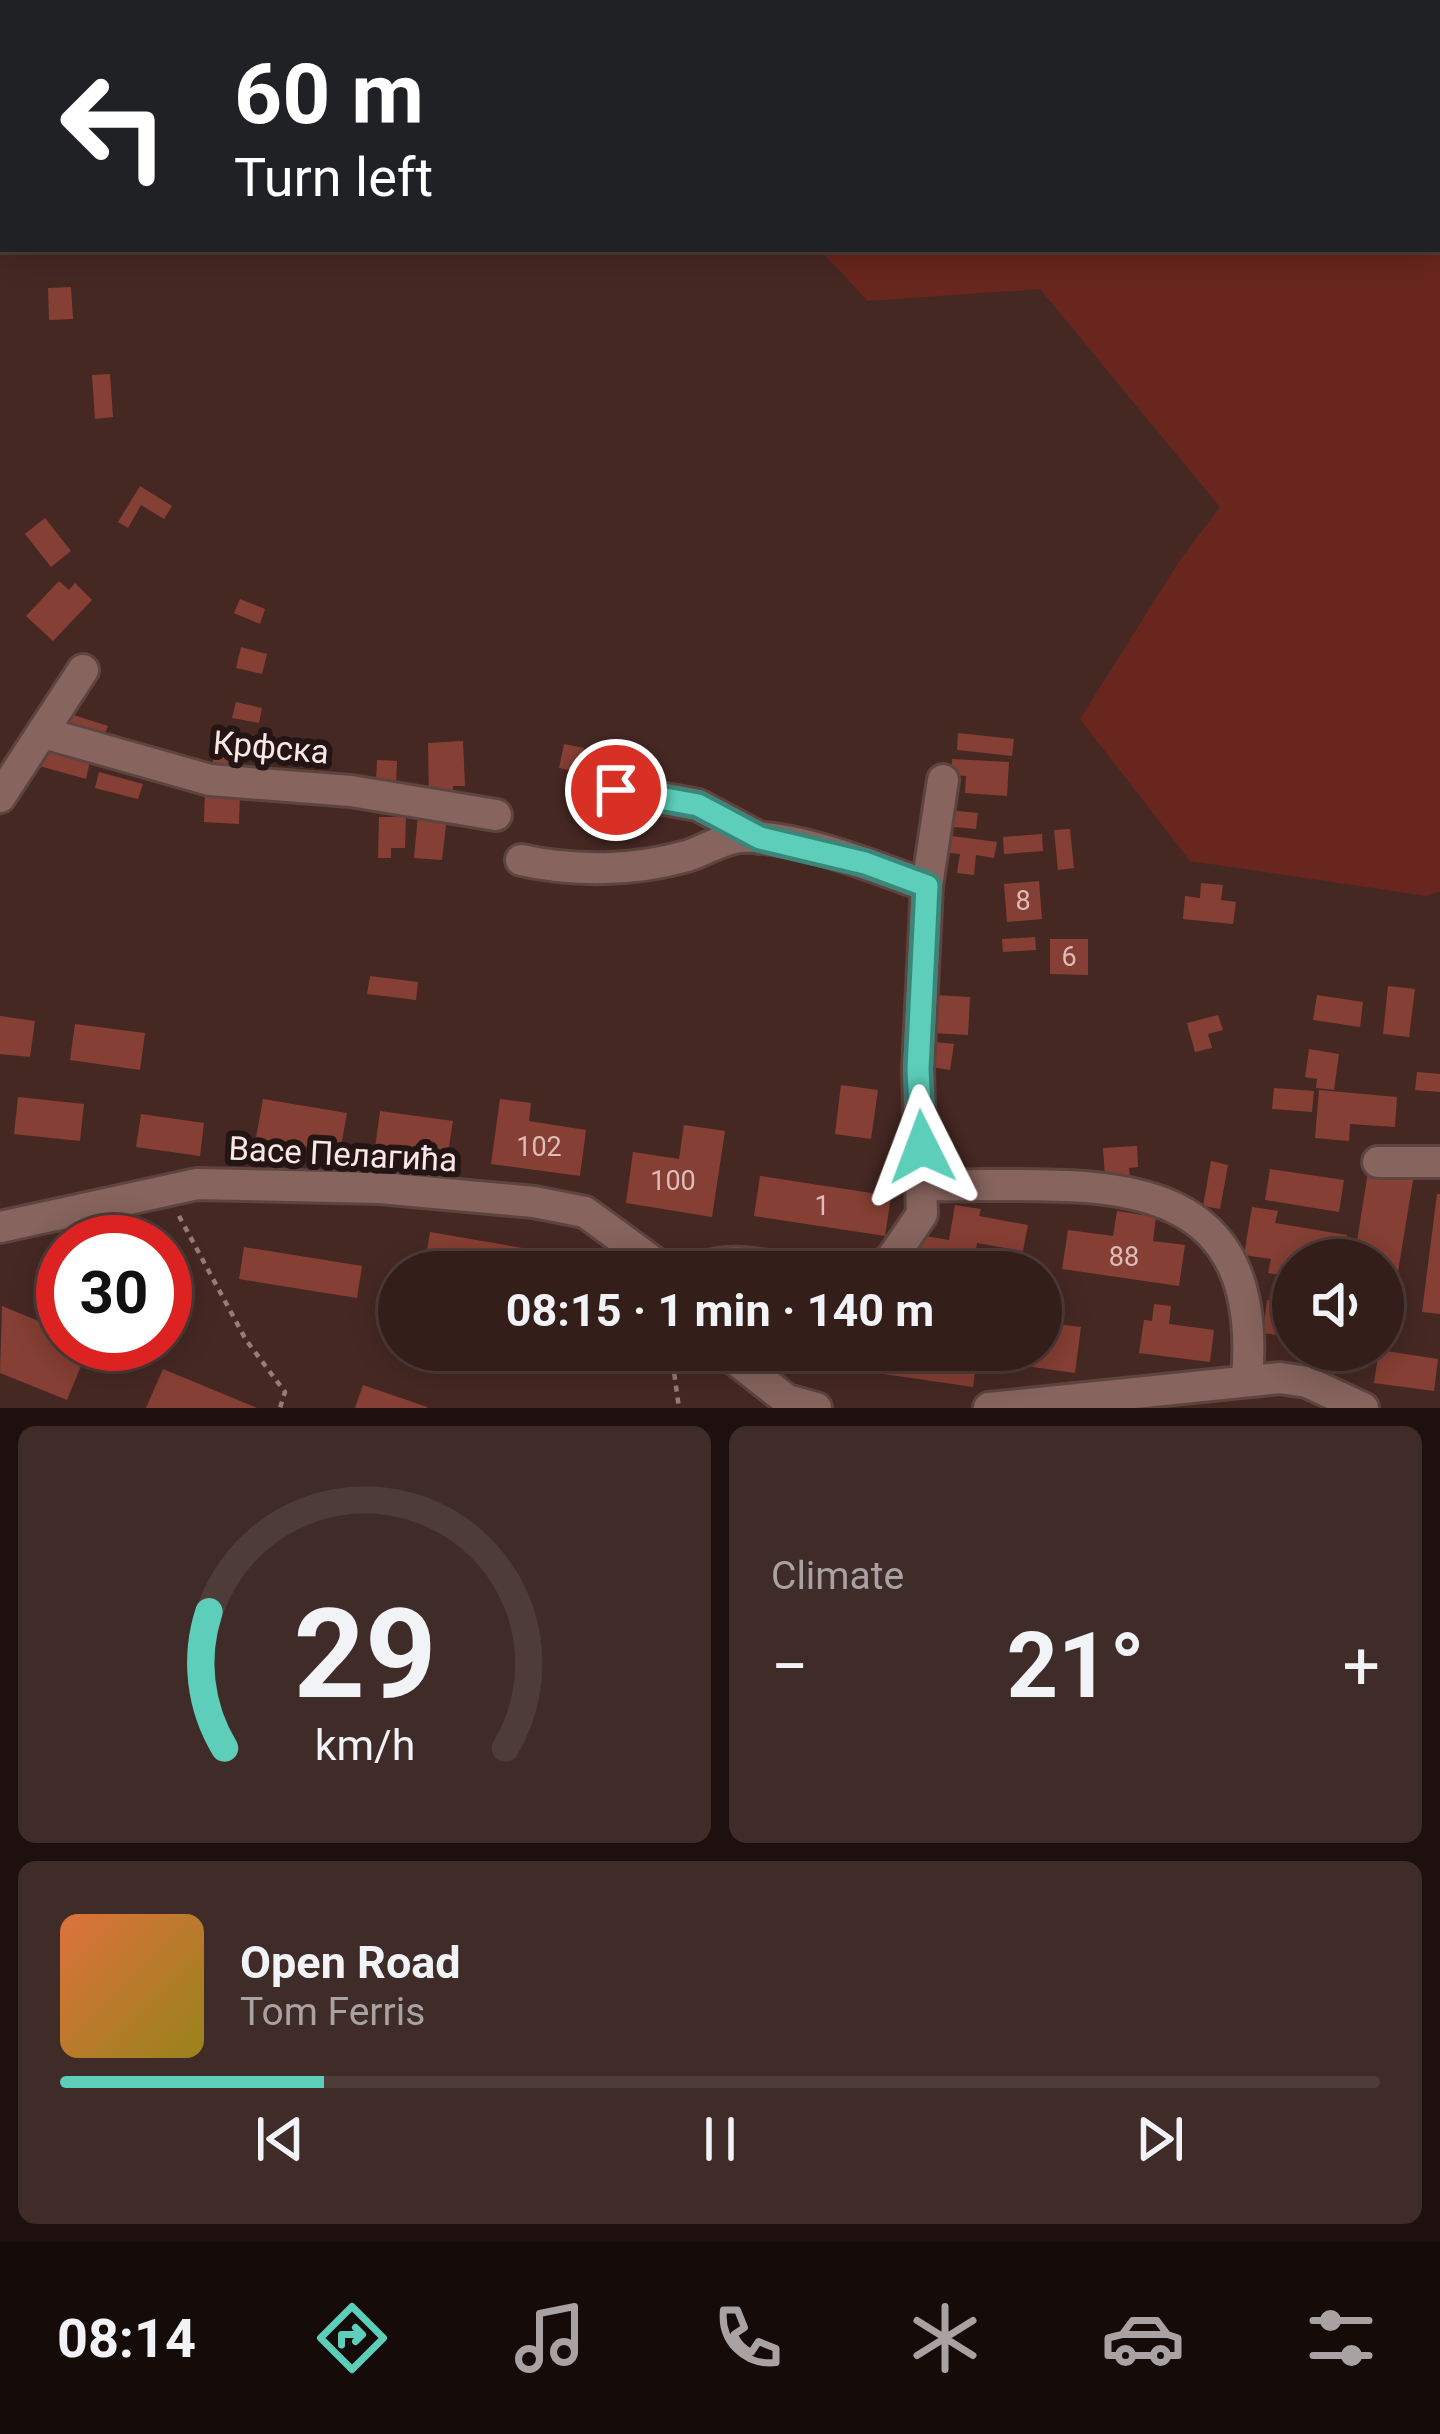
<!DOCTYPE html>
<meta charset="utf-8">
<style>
body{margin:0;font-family:Roboto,sans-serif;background:#3f2b27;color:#f1f3f6;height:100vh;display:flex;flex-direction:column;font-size:45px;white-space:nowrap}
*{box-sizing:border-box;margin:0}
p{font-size:39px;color:#a9a2a2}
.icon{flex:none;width:66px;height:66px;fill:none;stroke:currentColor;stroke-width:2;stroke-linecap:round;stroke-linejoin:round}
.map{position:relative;height:1408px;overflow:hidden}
.sheet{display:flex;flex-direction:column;gap:18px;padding:18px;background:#1d100e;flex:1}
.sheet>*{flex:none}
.top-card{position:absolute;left:0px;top:0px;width:1440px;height:252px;box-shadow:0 6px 30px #0003,0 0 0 3px #4e3c39;background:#202124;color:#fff;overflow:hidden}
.buttons{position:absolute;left:1272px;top:1239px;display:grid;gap:24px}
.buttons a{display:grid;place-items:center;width:132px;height:132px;border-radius:50%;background:#341e1a;box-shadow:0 6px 30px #0003,0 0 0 3px #4e3c39;font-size:60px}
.speed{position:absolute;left:36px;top:1215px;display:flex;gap:24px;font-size:60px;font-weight:700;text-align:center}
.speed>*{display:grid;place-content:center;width:156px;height:156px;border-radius:50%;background:#341e1a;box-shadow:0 6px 30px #0003,0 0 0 3px #4e3c39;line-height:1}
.speed .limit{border:18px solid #d22;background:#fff;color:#111}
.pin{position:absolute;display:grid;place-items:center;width:102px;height:102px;color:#fff;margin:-51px;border:6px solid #fff;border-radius:50%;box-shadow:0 3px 12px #0007}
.me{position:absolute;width:132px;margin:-66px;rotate:357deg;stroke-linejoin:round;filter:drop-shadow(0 0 9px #0008)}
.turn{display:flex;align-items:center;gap:42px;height:252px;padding:0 36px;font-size:54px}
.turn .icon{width:156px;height:156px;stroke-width:2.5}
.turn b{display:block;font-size:84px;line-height:102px}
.big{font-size:90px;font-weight:700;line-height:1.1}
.sheet .tile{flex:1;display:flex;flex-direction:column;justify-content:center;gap:18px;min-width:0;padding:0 42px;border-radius:18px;background:#3f2b27}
.sheet .dial{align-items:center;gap:0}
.dial svg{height:312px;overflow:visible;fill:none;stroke:#4e3c39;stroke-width:7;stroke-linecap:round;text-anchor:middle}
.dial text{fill:#f1f3f6;stroke:none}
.song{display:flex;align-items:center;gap:36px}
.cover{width:144px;height:144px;border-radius:18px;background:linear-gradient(135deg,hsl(20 70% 55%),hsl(50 70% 35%))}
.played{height:12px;border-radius:6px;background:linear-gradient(90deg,#5cceba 20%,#4e3c39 20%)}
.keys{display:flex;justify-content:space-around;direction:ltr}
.heat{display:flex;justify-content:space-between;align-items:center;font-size:66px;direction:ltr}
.sheet .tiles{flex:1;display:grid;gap:18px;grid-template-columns:1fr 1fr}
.tile:last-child{grid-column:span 2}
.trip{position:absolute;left:378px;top:1251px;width:684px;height:120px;border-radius:60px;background:#341e1a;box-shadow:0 6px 30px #0003,0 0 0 3px #4e3c39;font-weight:700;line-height:120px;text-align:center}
.tab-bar{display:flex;height:192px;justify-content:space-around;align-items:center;background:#150c0a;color:#a9a2a2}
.tab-bar .icon{width:84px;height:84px}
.tab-bar .current{color:#5cceba}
.tab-bar b{font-size:54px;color:#f1f3f6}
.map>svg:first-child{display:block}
</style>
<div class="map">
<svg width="1440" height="1408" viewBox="0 0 1440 1408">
<rect width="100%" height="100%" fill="#462823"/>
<polygon fill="#69261e" points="270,0 1440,0 1440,891 1427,896 1190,861 1080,719 1180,560 1220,507 1040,289 868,301 819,249 1437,249 1437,3"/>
<g fill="#863f34">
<polygon points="71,287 73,319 49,320 48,288"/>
<polygon points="110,374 113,417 95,419 92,375"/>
<polygon points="140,486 172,506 164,519 141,505 128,528 118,522"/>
<polygon points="45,518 71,551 51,567 25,534"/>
<polygon points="59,581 69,590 75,583 92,600 53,641 26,616"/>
<polygon points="240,599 265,609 260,624 234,613"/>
<polygon points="241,647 267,654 262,674 236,668"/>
<polygon points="236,702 262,708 259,723 232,718"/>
<polygon points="64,712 108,726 102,741 59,727"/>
<polygon points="958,733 1014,739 1012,756 957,750"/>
<polygon points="217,740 245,746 240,771 212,766"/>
<polygon points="463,741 465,786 453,786 453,797 429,798 428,743"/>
<polygon points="564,744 584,748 578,772 559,768"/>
<polygon points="300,745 328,747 327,763 299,762"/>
<polygon points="41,747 90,761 86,779 36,765"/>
<polygon points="611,756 634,764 628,783 604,775"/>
<polygon points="952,759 1009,762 1007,796 965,793 966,776 951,775"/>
<polygon points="377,760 397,761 396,785 376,784"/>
<polygon points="99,772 143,784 138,799 95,788"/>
<polygon points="205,789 240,791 239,824 204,822"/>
<polygon points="947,810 978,813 976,829 945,826"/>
<polygon points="418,815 447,817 442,860 414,858"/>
<polygon points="379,817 406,817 405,848 391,848 391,858 378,858"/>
<polygon points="1070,829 1074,868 1058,870 1054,830"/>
<polygon points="1042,834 1043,851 1004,854 1003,837"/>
<polygon points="944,835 997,842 994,858 976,855 974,875 957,873 960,854 942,852"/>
<polygon points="1039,881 1042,919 1007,922 1004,884"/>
<polygon points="1201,883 1223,885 1221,900 1236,902 1233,924 1183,919 1185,896 1200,898"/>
<polygon points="1035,937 1036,950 1003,952 1002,939"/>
<polygon points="1050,939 1088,939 1088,975 1050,974"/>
<polygon points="370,976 418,982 416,1000 367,994"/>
<polygon points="1388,986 1415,989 1409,1037 1383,1034"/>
<polygon points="935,995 970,997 968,1035 933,1033"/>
<polygon points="1317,995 1363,1002 1360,1027 1313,1020"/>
<polygon points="1218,1015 1223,1030 1208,1034 1212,1048 1195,1052 1187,1023"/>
<polygon points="0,1016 35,1021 30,1057 0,1054"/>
<polygon points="75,1024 145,1033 140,1070 70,1060"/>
<polygon points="935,1042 954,1044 950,1070 931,1067"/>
<polygon points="1309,1049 1339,1054 1334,1090 1316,1088 1317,1079 1305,1077"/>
<polygon points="1417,1072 1440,1074 1440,1092 1415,1090"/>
<polygon points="841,1085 878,1090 871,1139 835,1134"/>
<polygon points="1274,1088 1314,1091 1312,1112 1272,1109"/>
<polygon points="1319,1090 1397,1097 1395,1127 1350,1124 1349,1141 1315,1138"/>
<polygon points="18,1097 84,1104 80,1141 14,1134"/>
<polygon points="263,1099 347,1113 340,1152 256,1138"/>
<polygon points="500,1099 531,1103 529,1121 586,1130 580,1176 491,1164"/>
<polygon points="380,1111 453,1121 447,1159 375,1148"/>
<polygon points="141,1114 204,1123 200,1156 136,1147"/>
<polygon points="684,1125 725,1131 712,1217 626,1203 633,1152 679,1159"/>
<polygon points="1137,1146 1138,1167 1129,1168 1130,1176 1105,1178 1103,1148"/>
<polygon points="1211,1161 1228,1165 1220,1209 1203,1206"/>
<polygon points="1270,1169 1344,1180 1339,1212 1265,1200"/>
<polygon points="1368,1172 1413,1180 1396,1284 1388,1283 1386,1295 1383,1260 1354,1260"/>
<polygon points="760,1176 891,1196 885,1236 754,1216"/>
<polygon points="1437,1194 1440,1194 1440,1314 1422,1312"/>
<polygon points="955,1205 981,1209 979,1216 1028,1225 1023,1251 977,1243 972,1272 938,1271 939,1265 926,1263 925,1272 907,1272 913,1234 949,1240"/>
<polygon points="1252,1207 1278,1211 1275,1223 1347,1235 1343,1260 1293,1260 1293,1277 1268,1273 1271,1259 1244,1255"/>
<polygon points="1117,1211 1156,1217 1153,1241 1185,1245 1179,1286 1062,1269 1068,1230 1113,1236"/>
<polygon points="430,1232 557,1254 553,1272 424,1269"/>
<polygon points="244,1247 362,1266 357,1298 239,1279"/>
<polygon points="165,1266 187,1269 182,1306 165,1304"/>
<polygon points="1267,1300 1293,1304 1293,1337 1263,1333"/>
<polygon points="1154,1304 1171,1306 1169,1324 1214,1330 1210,1362 1139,1353 1144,1320 1152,1321"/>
<polygon points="2,1306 63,1331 63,1344 90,1344 67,1400 0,1373"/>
<polygon points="1041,1322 1081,1327 1075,1373 989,1361 990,1350 1041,1350"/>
<polygon points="866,1350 978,1350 973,1387 863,1371"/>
<polygon points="1317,1350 1345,1350 1343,1366 1316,1362"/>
<polygon points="1379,1350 1438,1359 1434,1391 1374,1383"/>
<polygon points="163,1369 257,1408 146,1408"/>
<polygon points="363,1385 427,1407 427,1408 355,1408"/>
</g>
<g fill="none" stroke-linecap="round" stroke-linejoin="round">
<defs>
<g id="minor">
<polyline points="88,3 89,0"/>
<polyline points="0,124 3,122"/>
<polyline points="44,733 210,780 351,791 496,815"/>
<polyline points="616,790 698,805 760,838"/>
<polyline points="0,797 83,670"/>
<path d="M521 860C575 872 634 871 687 856 704 851 721 839 739 837 794 834 875 867 927 886"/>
<polyline points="1378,1162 1440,1162"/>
<path d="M925 1185C1083 1188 1266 1155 1247 1379"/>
<polyline points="0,1227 197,1184 380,1188 534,1202 585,1212 667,1272"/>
<path d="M695 1272C726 1254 768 1267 802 1272"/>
<polyline points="875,1272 892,1258 922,1214 918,1069 927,886 943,780"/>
<polyline points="723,1350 787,1400 816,1408"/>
<polyline points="989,1408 1280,1378 1307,1382 1363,1408"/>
</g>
</defs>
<use href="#minor" stroke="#5d4440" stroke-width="36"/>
<g stroke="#977c78" stroke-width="4.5" stroke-dasharray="6 6" stroke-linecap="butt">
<polyline points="179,1216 246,1340 285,1392 280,1408"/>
<polyline points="671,1350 679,1408"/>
</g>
<use href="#minor" stroke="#87645e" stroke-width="30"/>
</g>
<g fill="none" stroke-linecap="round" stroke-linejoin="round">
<defs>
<polyline id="route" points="616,790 698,805 760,838 865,863 927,886 918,1069 922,1147"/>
</defs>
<use href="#route" stroke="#3c8679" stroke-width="30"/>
<use href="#route" stroke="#5cceba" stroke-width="21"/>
</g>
<g text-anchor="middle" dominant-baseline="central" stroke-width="12" stroke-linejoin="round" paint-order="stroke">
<g font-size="27" fill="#debdb8">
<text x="1023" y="901">8</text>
<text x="1069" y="957">6</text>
<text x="539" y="1147">102</text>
<text x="673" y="1181">100</text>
<text x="822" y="1206">1</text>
<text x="1124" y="1257">88</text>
</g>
<g font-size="33" fill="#fce7e4" stroke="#231513">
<text transform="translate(271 747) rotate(5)">Крфска</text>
<text transform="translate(343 1154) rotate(3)">Васе Пелагића</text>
</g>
</g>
</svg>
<div class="buttons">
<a><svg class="icon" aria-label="sound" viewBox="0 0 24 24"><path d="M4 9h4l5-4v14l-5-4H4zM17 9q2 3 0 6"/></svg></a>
</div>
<div class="speed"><div class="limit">30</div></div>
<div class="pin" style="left:616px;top:790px;background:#d93025"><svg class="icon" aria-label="arrive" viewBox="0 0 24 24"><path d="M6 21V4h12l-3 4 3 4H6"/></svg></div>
<svg class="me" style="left:922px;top:1147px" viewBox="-20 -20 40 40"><path d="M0-17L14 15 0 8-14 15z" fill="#5cceba" stroke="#fff" stroke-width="4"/></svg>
<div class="trip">08:15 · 1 min · 140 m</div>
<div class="top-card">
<div class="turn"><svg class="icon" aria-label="left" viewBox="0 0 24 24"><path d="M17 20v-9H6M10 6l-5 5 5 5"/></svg><div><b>60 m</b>Turn left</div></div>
</div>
</div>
<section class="sheet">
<div class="tiles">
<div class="tile dial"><svg viewBox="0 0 100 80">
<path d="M14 69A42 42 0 1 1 86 69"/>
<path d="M14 69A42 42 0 0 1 10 34" stroke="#5cceba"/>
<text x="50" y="56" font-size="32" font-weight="700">29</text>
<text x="50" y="72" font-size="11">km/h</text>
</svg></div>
<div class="tile"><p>Climate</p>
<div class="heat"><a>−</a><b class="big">21°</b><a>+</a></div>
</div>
<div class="tile">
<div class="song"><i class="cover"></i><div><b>Open Road</b><p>Tom Ferris</p></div></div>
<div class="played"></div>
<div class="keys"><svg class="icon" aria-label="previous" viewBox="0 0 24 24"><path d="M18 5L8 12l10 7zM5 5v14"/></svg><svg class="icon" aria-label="pause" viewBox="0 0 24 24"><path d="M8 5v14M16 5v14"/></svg><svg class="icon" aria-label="next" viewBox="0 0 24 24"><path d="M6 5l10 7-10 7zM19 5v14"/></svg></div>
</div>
</div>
</section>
<nav class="tab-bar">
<b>08:14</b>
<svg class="icon current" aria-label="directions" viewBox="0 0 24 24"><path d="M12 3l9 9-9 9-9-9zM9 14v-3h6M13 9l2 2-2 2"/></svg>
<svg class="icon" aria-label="music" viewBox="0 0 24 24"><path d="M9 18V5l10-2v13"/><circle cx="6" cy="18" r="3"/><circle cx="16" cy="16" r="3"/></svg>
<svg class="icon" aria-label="phone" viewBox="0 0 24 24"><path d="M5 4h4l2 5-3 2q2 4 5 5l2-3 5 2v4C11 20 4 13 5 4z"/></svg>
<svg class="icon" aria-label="climate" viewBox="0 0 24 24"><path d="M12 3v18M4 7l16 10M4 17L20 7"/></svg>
<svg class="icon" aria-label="car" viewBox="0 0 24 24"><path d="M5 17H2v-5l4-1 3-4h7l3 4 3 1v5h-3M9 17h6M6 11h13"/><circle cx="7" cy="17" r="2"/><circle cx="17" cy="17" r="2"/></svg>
<svg class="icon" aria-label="filters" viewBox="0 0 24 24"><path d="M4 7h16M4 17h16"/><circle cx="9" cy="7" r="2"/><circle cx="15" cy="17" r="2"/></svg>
</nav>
